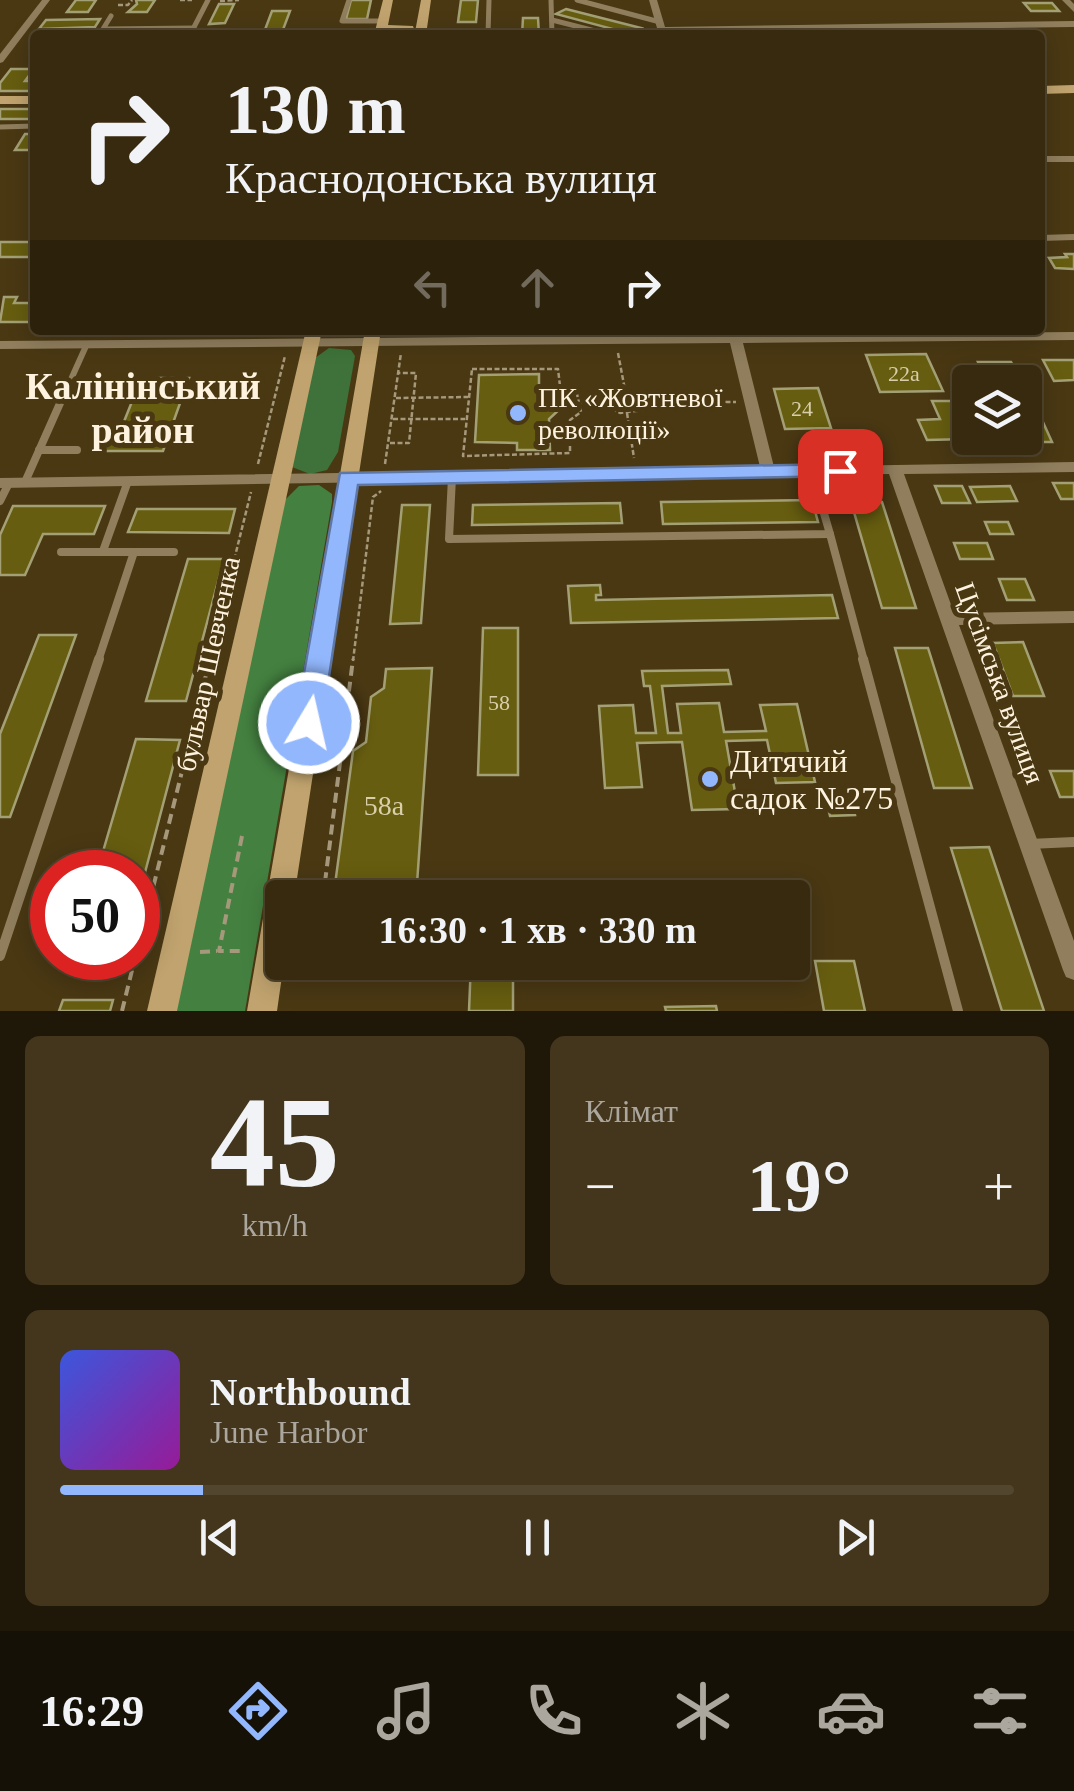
<!DOCTYPE html>
<html lang="uk">
<meta charset="utf-8">
<style>
body{margin:0;font-family:"Times New Roman",serif;background:#43361c;color:#f1f3f6;height:100vh;display:flex;flex-direction:column;font-size:38px;white-space:nowrap}
*{box-sizing:border-box;margin:0}
p{font-size:32px;color:#aba79e}
.icon{flex:none;width:55px;height:55px;fill:none;stroke:currentColor;stroke-width:2;stroke-linecap:round;stroke-linejoin:round}
.map{position:relative;height:1011px;overflow:hidden}
.details{display:flex;flex-direction:column;gap:25px;padding:25px;background:#1f1708;flex:1}
.details>*{flex:none}
.banner{position:absolute;left:30px;top:30px;width:1015px;height:305px;border-radius:10px;box-shadow:0 5px 25px #0003,0 0 0 2px #52462e;background:#382a0e;color:#f1f3f6;overflow:hidden}
.buttons{position:absolute;left:952px;top:365px;display:grid;gap:20px}
.buttons a{display:grid;place-items:center;width:90px;height:90px;border-radius:10px;background:#382a0e;box-shadow:0 5px 25px #0003,0 0 0 2px #52462e;font-size:50px}
.speed{position:absolute;left:30px;top:850px;display:flex;gap:20px;font-size:50px;font-weight:700;text-align:center}
.speed>*{display:grid;place-content:center;width:130px;height:130px;border-radius:50%;background:#382a0e;box-shadow:0 5px 25px #0003,0 0 0 2px #52462e;line-height:1}
.speed .limit{border:15px solid #d22;background:#fff;color:#111}
.pin{position:absolute;display:grid;place-items:center;width:85px;height:85px;color:#fff;margin:-42px;border-radius:20px;box-shadow:0 5px 15px #0006}
.me{position:absolute;width:110px;margin:-55px;rotate:9deg;stroke-linejoin:round;filter:drop-shadow(0 0 8px #0008)}
.turn{display:flex;align-items:center;gap:35px;height:210px;padding:0 30px;font-size:45px}
.turn .icon{width:130px;height:130px;stroke-width:2.5}
.turn b{display:block;font-size:70px;line-height:85px}
.lanes{display:flex;align-items:center;height:95px;padding:0 30px;background:#0003;justify-content:center;gap:50px;direction:ltr}
.lanes .off{opacity:.35}
.big{font-size:75px;font-weight:600;line-height:1.1}
.details .tile{flex:1;display:flex;flex-direction:column;justify-content:center;gap:15px;min-width:0;padding:0 35px;border-radius:15px;background:#43361c}
.details .dial{align-items:center;gap:0}
.dial b{font-size:130px;line-height:1}
.song{display:flex;align-items:center;gap:30px}
.cover{width:120px;height:120px;border-radius:15px;background:linear-gradient(135deg,hsl(230 70% 55%),hsl(300 70% 35%))}
.played{height:10px;border-radius:5px;background:linear-gradient(90deg,#92b7fd 15%,#52462e 15%)}
.keys{display:flex;justify-content:space-around;direction:ltr}
.heat{display:flex;justify-content:space-between;align-items:center;font-size:55px;direction:ltr}
.details .tiles{flex:1;display:grid;gap:25px;grid-template-columns:1fr 1fr}
.tile:last-child{grid-column:span 2}
.trip{position:absolute;left:265px;top:880px;width:545px;height:100px;border-radius:10px;background:#382a0e;box-shadow:0 5px 25px #0003,0 0 0 2px #52462e;font-weight:600;line-height:100px;text-align:center}
.menu{display:flex;height:160px;justify-content:space-around;align-items:center;background:#161106;color:#aba79e}
.menu .icon{width:70px;height:70px}
.menu .current{color:#92b7fd}
.menu b{font-size:45px;color:#f1f3f6}
.map>svg:first-child{display:block}
</style>
<div class="map">
<svg width="1074" height="1011" viewBox="0 0 1074 1011">
<rect width="100%" height="100%" fill="#4a3813"/>
<polygon fill="#3e723a" points="329,348 351,350 355,356 338,452 327,470 310,474 292,467 315,358"/>
<polygon fill="#448140" points="319,485 332,494 332,502 245,1011 172,1011 285,500 299,486"/>
<g fill="#665d10" stroke="#a4a076" stroke-width="2.5">
<polygon points="76,0 96,0 88,12 67,12"/>
<polygon points="136,0 155,0 147,12 128,12 137,4"/>
<polygon points="351,0 371,0 367,19 346,19"/>
<polygon points="461,0 478,0 476,22 458,22"/>
<polygon points="1024,3 1052,3 1059,11 1031,11"/>
<polygon points="219,4 234,4 225,23 209,24"/>
<polygon points="566,9 641,28 631,34 556,14"/>
<polygon points="272,11 290,11 281,35 263,35"/>
<polygon points="523,18 538,18 539,35 522,35"/>
<polygon points="100,19 95,27 39,29 46,20"/>
<polygon points="11,69 34,69 25,81 35,81 35,91 0,91 0,83"/>
<rect x="0" y="109" width="35" height="10"/>
<polygon points="25,134 35,134 35,150 15,150"/>
<rect x="0" y="242" width="35" height="15"/>
<polygon points="1065,254 1074,254 1074,269 1055,268 1049,258 1067,257"/>
<polygon points="4,297 17,297 14,303 35,303 35,322 0,322"/>
<polygon points="926,354 943,391 880,392 866,355"/>
<polygon points="1043,360 1074,360 1074,380 1054,381"/>
<polygon points="978,362 1011,362 1022,381 988,382"/>
<polygon points="539,374 539,394 558,399 562,407 549,419 550,450 517,450 517,443 475,442 479,375"/>
<polygon points="126,378 189,378 163,451 96,451 103,432 130,433 132,429 121,429 133,399 143,399 145,394 119,394"/>
<polygon points="818,388 831,428 785,429 774,389"/>
<polygon points="932,401 956,401 962,414 956,414 967,439 927,440 918,420 940,419"/>
<polygon points="1025,420 1042,420 1052,442 1018,442 1016,438 1025,438"/>
<polygon points="1053,483 1074,483 1074,499 1061,499"/>
<polygon points="935,486 962,486 970,503 942,503"/>
<polygon points="1010,486 1017,501 977,502 970,487"/>
<polygon points="812,500 818,522 663,524 661,502"/>
<polygon points="851,502 882,502 916,608 882,608"/>
<polygon points="620,503 622,523 472,525 473,505"/>
<polygon points="402,505 430,505 421,623 390,624"/>
<polygon points="13,506 105,506 94,534 43,534 25,575 0,575 0,535"/>
<polygon points="137,509 235,509 229,533 128,532"/>
<polygon points="985,522 1008,522 1013,534 990,534"/>
<polygon points="954,543 987,543 993,559 960,559"/>
<polygon points="188,559 224,559 186,701 146,701"/>
<polygon points="999,579 1025,579 1034,600 1007,600"/>
<polygon points="600,585 601,595 596,595 596,600 832,595 838,618 571,623 568,586"/>
<polygon points="483,628 518,628 518,775 478,775"/>
<polygon points="39,635 76,635 10,817 0,817 0,734"/>
<polygon points="1023,642 1044,696 1013,696 993,643"/>
<polygon points="895,648 928,648 972,788 934,788"/>
<polygon points="432,668 416,898 340,898 334,892 353,751 366,742 371,697 384,688 386,669"/>
<polygon points="728,670 731,684 662,686 668,733 681,733 677,704 719,703 724,732 766,731 760,705 797,704 815,782 776,783 767,740 726,741 738,809 692,810 682,742 637,743 642,787 605,788 599,706 633,705 636,733 656,733 650,686 644,686 642,671"/>
<polygon points="136,739 180,740 138,899 138,872 97,872"/>
<polygon points="1050,771 1074,771 1074,797 1060,797"/>
<polygon points="851,798 855,815 830,816 826,799"/>
<polygon points="989,847 1044,1011 1002,1011 951,848"/>
<polygon points="475,884 514,885 514,898 474,898"/>
<polygon points="815,961 854,961 865,1011 824,1011"/>
<polygon points="471,962 513,962 513,1011 469,1011"/>
<polygon points="63,1000 113,1000 110,1011 59,1011"/>
<polygon points="716,1006 717,1011 666,1011 665,1007"/>
</g>
<g fill="none" stroke-linecap="round" stroke-linejoin="round">
<g stroke="#a6987b" stroke-width="2.5" stroke-dasharray="5 2.5" stroke-linecap="butt">
<polyline points="180,0 192,0"/>
<polyline points="220,1 239,0"/>
<polyline points="118,5 128,5 132,0"/>
<polyline points="618,353 625,390"/>
<polygon points="472,369 558,369 560,386 577,394 581,412 570,420 570,453 463,456"/>
<polygon points="616,391 631,391 642,398 643,410 620,413 610,408 609,398"/>
<polyline points="396,398 468,397"/>
<polyline points="581,403 608,402"/>
<polyline points="643,403 736,402"/>
<polyline points="627,413 634,458"/>
<polyline points="393,419 465,419"/>
<polyline points="390,443 409,443 416,373 399,373"/>
<polyline points="258,464 285,356"/>
<polyline points="385,464 401,353"/>
<polyline points="209,661 251,492"/>
<polyline points="353,661 373,497 381,491"/>
</g>
<g stroke="#a6987b" stroke-width="4" stroke-dasharray="10 6" stroke-linecap="butt">
<polyline points="242,836 219,951 245,951"/>
<polyline points="323,898 353,659"/>
<polyline points="138,948 210,659"/>
<polyline points="200,952 217,951"/>
<polyline points="122,1011 135,958"/>
</g>
<g stroke="#907e5d" stroke-width="5">
<polyline points="349,0 342,21 383,21"/>
<polyline points="551,0 552,35"/>
<polyline points="577,0 660,22"/>
<polyline points="111,16 103,29 194,28"/>
<polyline points="552,20 611,35"/>
<polyline points="192,31 234,34"/>
<polyline points="192,31 208,0"/>
<polyline points="488,35 489,0"/>
<polyline points="0,127 35,126"/>
</g>
<g stroke="#907e5d" stroke-width="6">
<polyline points="68,385 103,386"/>
<polyline points="68,386 86,346"/>
</g>
<g stroke="#907e5d" stroke-width="8">
<polyline points="68,385 104,386"/>
<polyline points="39,450 77,450"/>
<polyline points="452,477 449,539 830,534 812,472"/>
<polyline points="25,482 69,383"/>
<polyline points="0,501 9,483"/>
<polyline points="830,534 864,661"/>
<polyline points="103,551 128,481"/>
<polyline points="61,552 174,552"/>
<polyline points="98,661 134,552"/>
</g>
<g stroke="#907e5d" stroke-width="10">
<polyline points="863,659 958,1011"/>
<polyline points="1029,844 1074,842"/>
<polyline points="0,956 99,659"/>
</g>
<g fill="#907e5d" fill-rule="evenodd">
<polygon points="42,0 50,0 3,62 0,63 0,54"/>
<polygon points="649,0 657,0 665,27 1074,21 1074,27 667,33 667,35 659,35"/>
<polygon points="1062,0 1070,0 1074,4 1074,12"/>
<rect x="1040" y="156" width="34" height="6"/>
<polygon points="1074,234 1074,240 1040,241 1040,235"/>
<polygon points="734,330 741,335 1074,332 1074,340 743,343 774,467 1074,462 1074,472 904,474 954,613 1074,611 1074,623 959,625 1074,941 1074,980 1066,977 1063,970 889,474 0,488 0,478 760,467 730,343 0,349 0,341 728,335 730,331"/>
</g>
<g fill="#c0a36e" fill-rule="evenodd">
<polygon points="383,0 393,0 388,25 413,26 415,32 421,0 431,0 426,35 403,35 403,31 374,35"/>
<polygon points="1074,85 1074,93 1040,94 1040,86"/>
<rect x="0" y="96" width="35" height="8"/>
<polygon points="306,330 322,330 177,1011 147,1011"/>
<polygon points="365,330 381,330 294,898 282,898 284,962 277,1011 247,1011"/>
</g>
</g>
<polygon fill="#92b7fd" stroke="#5f77a4" stroke-width="2.5" points="840,464 847,466 851,471 847,476 358,485 322,723 318,731 309,734 299,731 295,723 340,473"/>
<g fill="#92b7fd" stroke="#4a3813" stroke-width="4">
<circle cx="518" cy="413" r="10"/>
<circle cx="710" cy="779" r="10"/>
</g>
<g text-anchor="middle" dominant-baseline="central" stroke-width="10" stroke-linejoin="round" paint-order="stroke">
<g font-size="22" fill="#d8ceaa">
<text x="904" y="373">22а</text>
<text x="802" y="408">24</text>
<text x="499" y="702">58</text>
</g>
<g font-size="28" fill="#fef3de" stroke="#4a3813" text-anchor="start">
<text x="538" y="397">ПК «Жовтневої<tspan x="538" dy="32">революції»</tspan></text>
</g>
<g font-size="28" fill="#fef3de" stroke="#4a3813">
<text transform="translate(208 664) rotate(-78)">бульвар Шевченка</text>
<text transform="translate(1000 683) rotate(70)">Цусімська вулиця</text>
</g>
<g font-size="28" fill="#d8ceaa">
<text x="384" y="805">58а</text>
</g>
<g font-size="32" fill="#fef3de" stroke="#4a3813" text-anchor="start">
<text x="730" y="761">Дитячий<tspan x="730" dy="37">садок №275</tspan></text>
</g>
<g font-size="38" font-weight="bold" fill="#fef3de" stroke="#4a3813">
<text x="143" y="386">Калінінський<tspan x="143" dy="44">район</tspan></text>
</g>
</g>
</svg>
<div class="buttons">
<a><svg class="icon" aria-label="layers" viewBox="0 0 24 24"><path d="M12 4l9 5-9 5-9-5zM3 14l9 5 9-5"/></svg></a>
</div>
<div class="speed"><div class="limit">50</div></div>
<div class="pin" style="left:840px;top:471px;background:#d93025"><svg class="icon" aria-label="arrive" viewBox="0 0 24 24"><path d="M6 21V4h12l-3 4 3 4H6"/></svg></div>
<svg class="me" style="left:309px;top:723px" viewBox="-20 -20 40 40"><circle r="17" fill="#92b7fd" stroke="#fff" stroke-width="3"/><path d="M0-11L8 9 0 5-8 9z" fill="#fff"/></svg>
<div class="trip">16:30 · 1 хв · 330 m</div>
<div class="banner">
<div class="turn"><svg class="icon" aria-label="right" viewBox="0 0 24 24"><path d="M7 20v-9h11M14 6l5 5-5 5"/></svg><div><b>130 m</b>Краснодонська вулиця</div></div>
<div class="lanes"><svg class="icon off" aria-label="left" viewBox="0 0 24 24"><path d="M17 20v-9H6M10 6l-5 5 5 5"/></svg><svg class="icon off" aria-label="ahead" viewBox="0 0 24 24"><path d="M12 20V5M6 11l6-6 6 6"/></svg><svg class="icon" aria-label="right" viewBox="0 0 24 24"><path d="M7 20v-9h11M14 6l5 5-5 5"/></svg></div>
</div>
</div>
<section class="details">
<div class="tiles">
<div class="tile dial"><b>45</b><p>km/h</p></div>
<div class="tile"><p>Клімат</p>
<div class="heat"><a>−</a><b class="big">19°</b><a>+</a></div>
</div>
<div class="tile">
<div class="song"><i class="cover"></i><div><b>Northbound</b><p>June Harbor</p></div></div>
<div class="played"></div>
<div class="keys"><svg class="icon" aria-label="previous" viewBox="0 0 24 24"><path d="M18 5L8 12l10 7zM5 5v14"/></svg><svg class="icon" aria-label="pause" viewBox="0 0 24 24"><path d="M8 5v14M16 5v14"/></svg><svg class="icon" aria-label="next" viewBox="0 0 24 24"><path d="M6 5l10 7-10 7zM19 5v14"/></svg></div>
</div>
</div>
</section>
<nav class="menu">
<b>16:29</b>
<svg class="icon current" aria-label="directions" viewBox="0 0 24 24"><path d="M12 3l9 9-9 9-9-9zM9 14v-3h6M13 9l2 2-2 2"/></svg>
<svg class="icon" aria-label="music" viewBox="0 0 24 24"><path d="M9 18V5l10-2v13"/><circle cx="6" cy="18" r="3"/><circle cx="16" cy="16" r="3"/></svg>
<svg class="icon" aria-label="phone" viewBox="0 0 24 24"><path d="M5 4h4l2 5-3 2q2 4 5 5l2-3 5 2v4C11 20 4 13 5 4z"/></svg>
<svg class="icon" aria-label="climate" viewBox="0 0 24 24"><path d="M12 3v18M4 7l16 10M4 17L20 7"/></svg>
<svg class="icon" aria-label="car" viewBox="0 0 24 24"><path d="M5 17H2v-5l4-1 3-4h7l3 4 3 1v5h-3M9 17h6M6 11h13"/><circle cx="7" cy="17" r="2"/><circle cx="17" cy="17" r="2"/></svg>
<svg class="icon" aria-label="filters" viewBox="0 0 24 24"><path d="M4 7h16M4 17h16"/><circle cx="9" cy="7" r="2"/><circle cx="15" cy="17" r="2"/></svg>
</nav>
